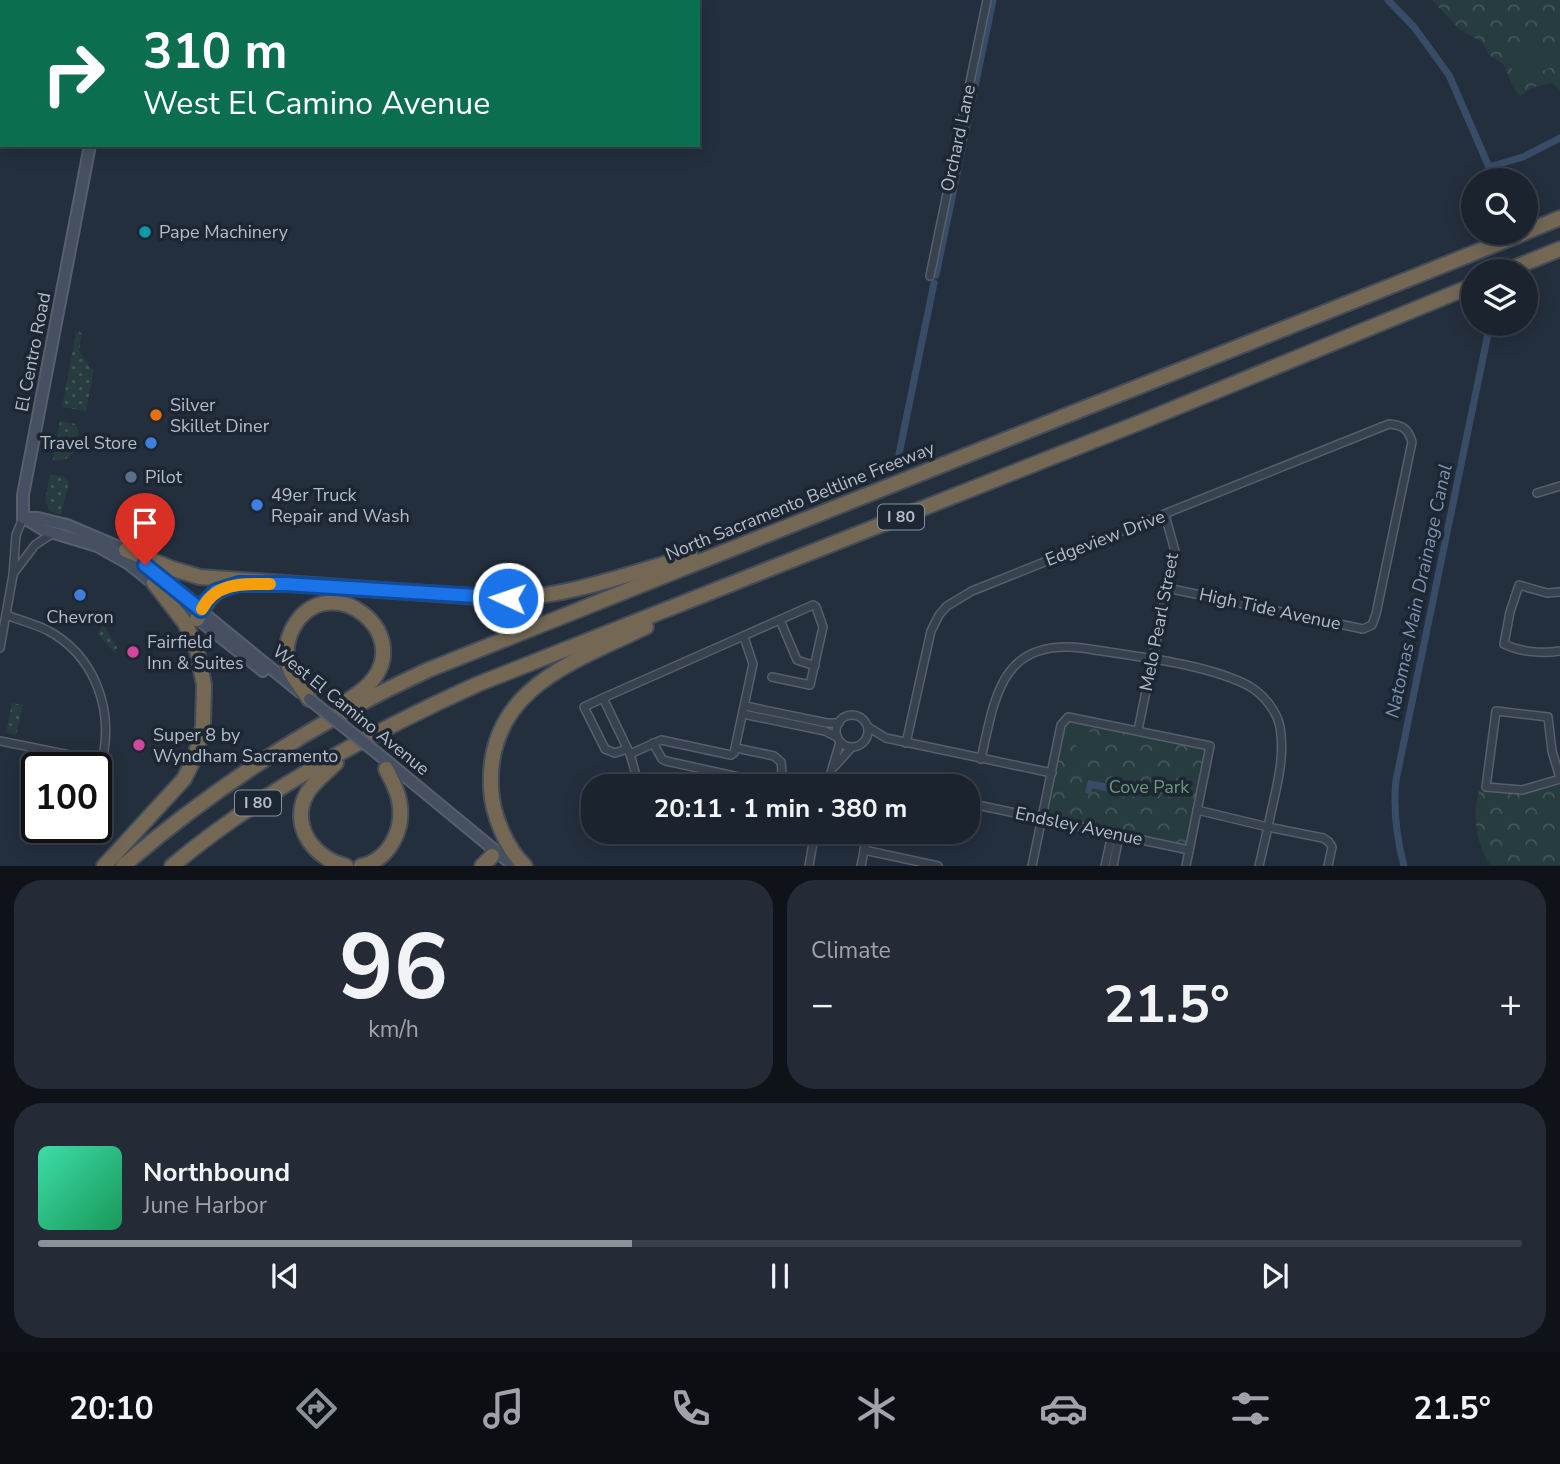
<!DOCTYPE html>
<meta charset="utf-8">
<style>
body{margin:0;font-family:"Nunito Sans",sans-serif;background:#242b36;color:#f1f3f6;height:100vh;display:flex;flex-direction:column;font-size:26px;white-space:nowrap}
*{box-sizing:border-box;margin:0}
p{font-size:23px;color:#a0a4aa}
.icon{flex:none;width:38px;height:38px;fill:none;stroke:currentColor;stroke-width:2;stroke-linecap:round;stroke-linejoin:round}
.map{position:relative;height:866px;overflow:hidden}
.panel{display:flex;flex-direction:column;gap:14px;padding:14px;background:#0f1319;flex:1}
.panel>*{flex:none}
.banner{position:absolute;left:0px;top:0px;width:700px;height:147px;box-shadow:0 4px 18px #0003,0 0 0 2px #39404a;background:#0b6e4f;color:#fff;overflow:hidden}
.fabs{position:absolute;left:1461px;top:168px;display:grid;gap:14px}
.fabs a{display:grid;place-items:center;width:77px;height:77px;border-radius:50%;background:#1b232e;box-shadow:0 4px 18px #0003,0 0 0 2px #39404a;font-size:35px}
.speed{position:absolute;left:21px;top:752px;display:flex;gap:14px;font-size:35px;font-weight:700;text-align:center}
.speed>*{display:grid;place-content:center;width:91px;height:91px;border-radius:50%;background:#1b232e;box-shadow:0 4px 18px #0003,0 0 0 2px #39404a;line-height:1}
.speed .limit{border:4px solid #111;border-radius:10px;background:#fff;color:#111}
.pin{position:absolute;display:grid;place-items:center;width:60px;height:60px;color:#fff;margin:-72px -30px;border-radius:50% 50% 50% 0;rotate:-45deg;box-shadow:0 0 7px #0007}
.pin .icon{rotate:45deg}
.me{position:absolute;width:77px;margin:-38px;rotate:273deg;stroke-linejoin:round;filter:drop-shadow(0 0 5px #0008)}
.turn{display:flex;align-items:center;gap:24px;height:147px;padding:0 28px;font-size:32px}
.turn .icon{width:91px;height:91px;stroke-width:2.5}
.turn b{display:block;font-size:49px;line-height:60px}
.big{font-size:52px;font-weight:700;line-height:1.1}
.panel .tile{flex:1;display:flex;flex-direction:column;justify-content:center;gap:10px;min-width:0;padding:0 24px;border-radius:28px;background:#242b36}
.panel .dial{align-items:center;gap:0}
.dial b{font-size:91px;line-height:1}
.song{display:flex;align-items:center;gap:21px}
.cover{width:84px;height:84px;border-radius:10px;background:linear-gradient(135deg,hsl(160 70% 55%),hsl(150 70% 35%))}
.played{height:7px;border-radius:4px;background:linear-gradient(90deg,#8c9099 40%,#39404a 40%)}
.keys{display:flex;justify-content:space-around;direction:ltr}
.heat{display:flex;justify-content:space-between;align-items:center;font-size:38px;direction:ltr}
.panel .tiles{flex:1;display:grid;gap:14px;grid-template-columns:1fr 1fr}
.tile:last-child{grid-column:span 2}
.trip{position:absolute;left:581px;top:774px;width:399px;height:70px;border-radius:28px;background:#1b232e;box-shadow:0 4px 18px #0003,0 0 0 2px #39404a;font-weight:700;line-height:70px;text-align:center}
.menu{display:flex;height:112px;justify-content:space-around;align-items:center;background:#0b0e12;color:#a0a4aa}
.menu .icon{width:49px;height:49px}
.menu .active{color:#8c9099}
.menu b{font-size:32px;color:#f1f3f6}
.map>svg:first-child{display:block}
</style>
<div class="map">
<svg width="1560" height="866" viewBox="0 0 1560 866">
<defs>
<pattern id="grass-dots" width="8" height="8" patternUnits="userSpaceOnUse" patternTransform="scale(1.75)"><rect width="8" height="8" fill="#263c3f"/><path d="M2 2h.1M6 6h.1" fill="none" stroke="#435659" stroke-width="1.8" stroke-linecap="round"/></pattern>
<pattern id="park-crowns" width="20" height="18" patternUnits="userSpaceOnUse" patternTransform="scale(1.75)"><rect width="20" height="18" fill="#263c3f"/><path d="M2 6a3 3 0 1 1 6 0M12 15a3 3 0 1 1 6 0" fill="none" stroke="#435659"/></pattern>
</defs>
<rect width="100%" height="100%" fill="#242f3e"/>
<g fill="url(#grass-dots)">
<polygon points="313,0 498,0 507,2 312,2"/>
<polygon points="79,331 82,334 79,350 90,368 94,369 86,411 62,407 76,333"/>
<path d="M60 421 75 424 79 431C76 448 73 463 53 460Z"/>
<polygon points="50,474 65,477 69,482 61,515 50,511 45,501"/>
<polygon points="103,624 117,647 115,653 98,634"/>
<polygon points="12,703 23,705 16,735 6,733"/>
</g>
<g fill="url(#park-crowns)">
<polygon points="1432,0 1560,0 1560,90 1552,83 1534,87 1520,96 1514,89 1503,64 1489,55 1482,42 1459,29"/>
<polygon points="1068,717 1210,746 1189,850 1043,819"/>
<path d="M1560 785V865H1490C1476 843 1472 816 1479 790 1514 796 1526 794 1560 785Z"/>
</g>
<g fill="#263c3f">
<polygon points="1537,36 1550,68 1517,81 1504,49"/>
<polygon points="1088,730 1098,743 1084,755 1073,742"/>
</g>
<polygon fill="#394c67" points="1088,780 1110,784 1109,792 1092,788 1091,794 1085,793"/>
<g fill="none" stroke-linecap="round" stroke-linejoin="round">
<g stroke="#394c67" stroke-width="7">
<polyline points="1388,0 1414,27 1449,75 1489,167 1491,180"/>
<polyline points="1489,167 1523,157 1560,138"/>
<polyline points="936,275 993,0"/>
<polyline points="899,454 934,283"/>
<path d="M1404 866C1396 836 1393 810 1396 780L1490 324"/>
</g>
<defs>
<g id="street">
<polyline points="0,101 2,101"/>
<polyline points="930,276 987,0"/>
<polyline points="1537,493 1560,486"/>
<polyline points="13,574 35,545 53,533"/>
<path d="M1560 592 1547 593 1519 585 1510 612 1504 644C1520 652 1543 654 1560 651"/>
<polyline points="780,620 797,660 815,666"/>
<polyline points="741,637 813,605 816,607 823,627 810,685 772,677"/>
<polyline points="0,648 13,575 16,535 23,518"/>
<polyline points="603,698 584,707 605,749 615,753 627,749"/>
<polyline points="745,706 827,723 839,723"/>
<polyline points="743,714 825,731 837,737"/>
<circle cx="852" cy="731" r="16"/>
<polyline points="868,727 886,738 1052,773"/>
<polyline points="1138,730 1175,551 1165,515"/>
<path d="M0 741 94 760 103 757C113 707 94 655 47 630 34 624 20 620 6 615"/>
<polyline points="653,743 662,759 666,761 771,784 779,779 782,771 781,762 774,756 736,748"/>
<path d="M906 743 931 631 939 615 947 606 972 591 1389 424C1402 425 1408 428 1412 442L1376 614 1372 625 1363 629 1167 588"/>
<polyline points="630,754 661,740 731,755 734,753 753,664 745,640 741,637 603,698 630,754 639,786"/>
<path d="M981 759C995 696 1001 639 1082 648 1131 656 1206 663 1249 686 1263 694 1277 711 1280 727 1286 761 1274 795 1268 827L1323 838 1329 842 1332 847 1328 866"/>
<polyline points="835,766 851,748"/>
<polyline points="1560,778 1552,751 1548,717 1496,711 1486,787 1522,790 1560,779"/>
<polyline points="827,786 840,742"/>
<polyline points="968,803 1189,850"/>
<polyline points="1197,810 1268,827 1259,866"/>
<polyline points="787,831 814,837"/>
<polyline points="864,850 938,866"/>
<polyline points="809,866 815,831"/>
<polyline points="861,866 868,831"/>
<polyline points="1032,866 1061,725 1068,717 1210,746 1186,866"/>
<polyline points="1105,866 1112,834"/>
<polyline points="1113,866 1119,836"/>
</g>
<g id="secondary">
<polyline points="119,2 119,0"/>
<polyline points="23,518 23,495 90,145"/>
<polyline points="23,518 38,518 67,525 126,550 300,692"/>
<polyline points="26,519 44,530 97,546 129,564 263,671"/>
<polyline points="377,753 514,866"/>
</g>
<g id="highway">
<polyline points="1526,232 1560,218"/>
<polyline points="1506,271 1560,249"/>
<path d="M126 550 173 569 200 577 508 599C571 596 631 573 691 556"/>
<path d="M197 619C207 599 215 588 238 584"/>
<path d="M309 699C303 689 293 678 289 667 284 654 287 638 294 626 329 567 416 632 370 683 363 691 353 697 344 703"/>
<path d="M336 763C326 773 312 783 306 795 290 827 315 859 346 866"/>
<polyline points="104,866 184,779 195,757 203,726 204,685 197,650 185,623 154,583"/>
<path d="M123 866C216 785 317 721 428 670L1524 233"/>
<path d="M172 866C261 791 372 732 478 684L1141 422 1474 285"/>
<path d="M361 866C390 860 405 828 399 800 397 789 391 779 386 769"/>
<polyline points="482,866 492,856"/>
<path d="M525 866C506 848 492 814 491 788 486 689 573 662 646 627"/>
</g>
</defs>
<use href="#street" stroke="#565f6c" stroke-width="10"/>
<use href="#secondary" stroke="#565f6c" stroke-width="14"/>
<use href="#highway" stroke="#434c59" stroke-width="18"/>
<use href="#street" stroke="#38414e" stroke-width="7"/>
<use href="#secondary" stroke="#465061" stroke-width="10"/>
<use href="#highway" stroke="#746855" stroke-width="14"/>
<defs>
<polyline id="secondary-bridge" points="309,699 377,753"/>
</defs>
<use href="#secondary-bridge" stroke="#565f6c" stroke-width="14" stroke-linecap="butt"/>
<use href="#secondary-bridge" stroke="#465061" stroke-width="10"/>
</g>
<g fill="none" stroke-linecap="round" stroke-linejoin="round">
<defs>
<polyline id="route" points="145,565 201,610 206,601 216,591 239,584 285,584 508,598"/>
</defs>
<use href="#route" stroke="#114b97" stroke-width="18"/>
<use href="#route" stroke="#1a73e8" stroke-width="12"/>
<path stroke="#f59e0b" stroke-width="12" d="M202 609C216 582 242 584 270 584"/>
</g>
<circle fill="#0f9aa8" stroke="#1d2633" stroke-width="2.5" cx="145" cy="232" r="7"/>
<circle fill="#e8710a" stroke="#1d2633" stroke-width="2.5" cx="156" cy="415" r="7"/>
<g fill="#3f7fe0" stroke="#1d2633" stroke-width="2.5">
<circle cx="151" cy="443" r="7"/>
<circle cx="257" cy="505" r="7"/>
<circle cx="80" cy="595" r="7"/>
</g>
<circle fill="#5c6f8a" stroke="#1d2633" stroke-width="2.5" cx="131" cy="477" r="7"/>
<g fill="#d1479c" stroke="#1d2633" stroke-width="2.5">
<circle cx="133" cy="652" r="7"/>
<circle cx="139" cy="745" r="7"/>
</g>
<g text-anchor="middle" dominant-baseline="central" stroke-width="7" stroke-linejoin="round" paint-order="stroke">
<g fill="#1d2633" stroke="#878f9c" stroke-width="2">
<rect x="878" y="504.5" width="46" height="25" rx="5"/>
<rect x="235" y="790.5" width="46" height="25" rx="5"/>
</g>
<g font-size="16" font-weight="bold" fill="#b4bcc9">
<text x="901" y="517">I 80</text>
<text x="258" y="803">I 80</text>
</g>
<g font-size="18" fill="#b4bcc9" stroke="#1d2633">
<text transform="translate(958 138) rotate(-78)">Orchard Lane</text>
<text transform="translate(33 352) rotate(-79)">El Centro Road</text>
<text transform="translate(800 501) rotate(-22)">North Sacramento Beltline Freeway</text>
<text transform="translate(1105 538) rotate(-21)">Edgeview Drive</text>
<text transform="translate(1270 609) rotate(12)">High Tide Avenue</text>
<text transform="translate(1159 622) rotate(-79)">Melo Pearl Street</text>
<text transform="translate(351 710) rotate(39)">West El Camino Avenue</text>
<text transform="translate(1079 826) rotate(12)">Endsley Avenue</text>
</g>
<g font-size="18" fill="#b4bcc9" stroke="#1d2633" text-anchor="start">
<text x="159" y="232">Pape Machinery</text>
<text x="170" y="405">Silver<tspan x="170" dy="21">Skillet Diner</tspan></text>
<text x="137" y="443" text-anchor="end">Travel Store</text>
<text x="145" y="477">Pilot</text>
<text x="271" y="495">49er Truck<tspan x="271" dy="21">Repair and Wash</tspan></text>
<text x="80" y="617" text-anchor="middle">Chevron</text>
<text x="147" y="642">Fairfield<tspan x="147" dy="21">Inn &amp; Suites</tspan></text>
<text x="153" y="735">Super 8 by<tspan x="153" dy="21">Wyndham Sacramento</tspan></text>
</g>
<g font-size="18" fill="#6b9a76" stroke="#1d2633">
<text x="1149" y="787">Cove Park</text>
</g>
<g font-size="19" font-style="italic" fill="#7c92b1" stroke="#1d2633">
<text transform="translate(1419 591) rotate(-78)">Natomas Main Drainage Canal</text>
</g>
</g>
</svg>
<div class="fabs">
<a><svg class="icon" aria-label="search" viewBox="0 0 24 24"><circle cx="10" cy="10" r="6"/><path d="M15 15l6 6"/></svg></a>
<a><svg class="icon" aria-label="layers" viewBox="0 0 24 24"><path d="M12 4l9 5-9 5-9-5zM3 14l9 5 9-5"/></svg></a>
</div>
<div class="speed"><div class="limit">100</div></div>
<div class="pin" style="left:145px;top:565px;background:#d93025"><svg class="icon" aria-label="arrive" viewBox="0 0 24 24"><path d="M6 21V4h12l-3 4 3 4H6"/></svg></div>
<svg class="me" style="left:508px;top:598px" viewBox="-20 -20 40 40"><circle r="17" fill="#1a73e8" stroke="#fff" stroke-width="3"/><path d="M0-11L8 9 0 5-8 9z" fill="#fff"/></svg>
<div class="trip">20:11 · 1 min · 380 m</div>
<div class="banner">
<div class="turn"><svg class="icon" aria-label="right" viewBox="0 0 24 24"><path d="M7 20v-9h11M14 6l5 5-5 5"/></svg><div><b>310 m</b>West El Camino Avenue</div></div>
</div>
</div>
<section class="panel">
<div class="tiles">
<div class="tile dial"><b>96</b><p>km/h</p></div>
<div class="tile"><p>Climate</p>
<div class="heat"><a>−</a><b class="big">21.5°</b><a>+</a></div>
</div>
<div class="tile">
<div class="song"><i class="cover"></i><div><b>Northbound</b><p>June Harbor</p></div></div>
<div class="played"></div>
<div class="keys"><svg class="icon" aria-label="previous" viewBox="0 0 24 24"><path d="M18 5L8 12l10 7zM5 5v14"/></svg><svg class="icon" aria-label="pause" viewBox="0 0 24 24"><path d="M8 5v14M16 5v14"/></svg><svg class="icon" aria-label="next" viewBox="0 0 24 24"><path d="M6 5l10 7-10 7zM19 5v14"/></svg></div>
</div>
</div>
</section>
<nav class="menu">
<b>20:10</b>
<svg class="icon active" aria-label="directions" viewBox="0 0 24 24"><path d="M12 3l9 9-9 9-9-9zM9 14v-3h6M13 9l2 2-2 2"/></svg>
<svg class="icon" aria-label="music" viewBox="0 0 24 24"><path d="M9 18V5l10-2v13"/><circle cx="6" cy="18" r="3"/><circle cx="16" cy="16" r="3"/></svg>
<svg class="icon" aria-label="phone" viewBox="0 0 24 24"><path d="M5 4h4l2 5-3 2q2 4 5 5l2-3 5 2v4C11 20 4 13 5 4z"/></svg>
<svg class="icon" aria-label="climate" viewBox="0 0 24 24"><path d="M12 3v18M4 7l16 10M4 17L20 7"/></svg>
<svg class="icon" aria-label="car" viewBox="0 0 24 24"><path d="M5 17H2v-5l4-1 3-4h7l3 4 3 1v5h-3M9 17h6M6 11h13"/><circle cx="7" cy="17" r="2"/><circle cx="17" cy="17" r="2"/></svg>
<svg class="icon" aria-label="filters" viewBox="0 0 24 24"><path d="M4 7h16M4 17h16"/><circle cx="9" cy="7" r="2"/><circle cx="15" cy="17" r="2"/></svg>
<b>21.5°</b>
</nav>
